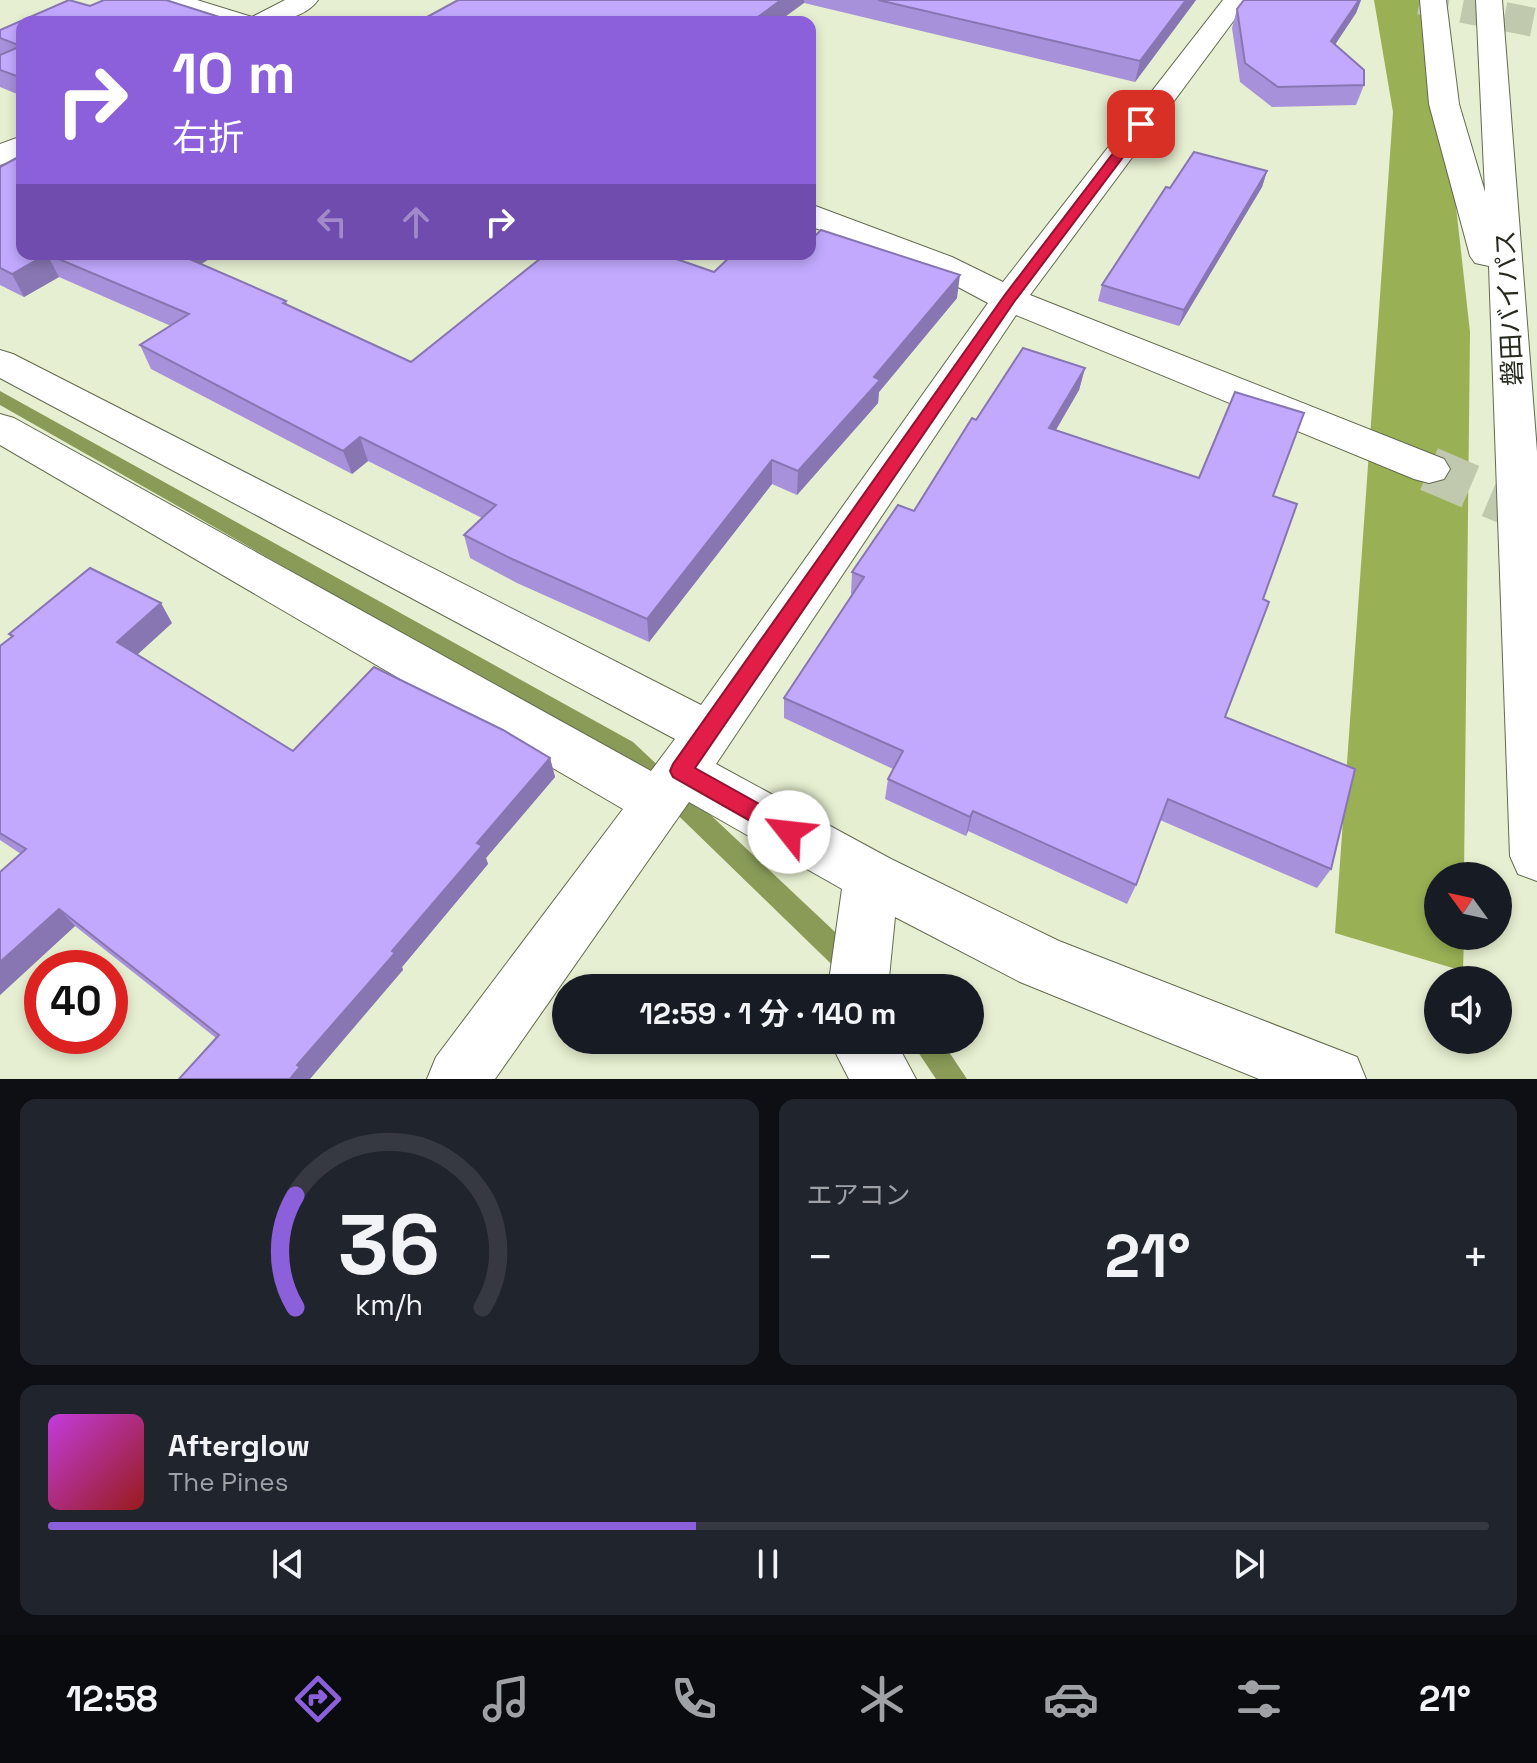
<!DOCTYPE html>
<html lang="ja">
<meta charset="utf-8">
<style>
body{margin:0;font-family:"Space Grotesk","Noto Sans JP",sans-serif;background:#20242c;color:#f1f3f6;height:100vh;display:flex;flex-direction:column;font-size:30px;white-space:nowrap}
*{box-sizing:border-box;margin:0}
p{font-size:26px;color:#9ea1a6}
.icon{flex:none;width:44px;height:44px;fill:none;stroke:currentColor;stroke-width:2;stroke-linecap:round;stroke-linejoin:round}
.map{position:relative;height:1079px;overflow:hidden}
.side{display:flex;flex-direction:column;gap:20px;padding:20px;background:#0d0f14;flex:1}
.side>*{flex:none}
.hud{position:absolute;left:16px;top:16px;width:800px;height:244px;border-radius:16px;box-shadow:0 4px 12px #0003;background:#8c60da;color:#fff;overflow:hidden}
.needle{width:52px;rotate:303deg}
.tools{position:absolute;left:1424px;top:862px;display:grid;gap:16px}
.tools a{display:grid;place-items:center;width:88px;height:88px;border-radius:50%;background:#171b24;box-shadow:0 4px 12px #0003;font-size:40px}
.speed{position:absolute;left:24px;top:950px;display:flex;gap:16px;font-size:40px;font-weight:700;text-align:center}
.speed>*{display:grid;place-content:center;width:104px;height:104px;border-radius:50%;background:#171b24;box-shadow:0 4px 12px #0003;line-height:1}
.speed .limit{border:12px solid #d22;background:#fff;color:#111}
.pin{position:absolute;display:grid;place-items:center;width:68px;height:68px;color:#fff;margin:-34px;border-radius:16px;box-shadow:0 4px 12px #0006}
.me{position:absolute;width:88px;margin:-44px;rotate:299deg;stroke-linejoin:round;filter:drop-shadow(0 0 6px #0008)}
.turn{display:flex;align-items:center;gap:28px;height:168px;padding:0 24px;font-size:36px}
.turn .icon{width:104px;height:104px;stroke-width:2.5}
.turn b{display:block;font-size:56px;line-height:68px}
.lanes{display:flex;align-items:center;height:76px;padding:0 24px;background:#0003;justify-content:center;gap:40px;direction:ltr}
.lanes .off{opacity:.35}
.big{font-size:60px;font-weight:700;line-height:1.1}
.side .widget{flex:1;display:flex;flex-direction:column;justify-content:center;gap:12px;min-width:0;padding:0 28px;border-radius:16px;background:#20242c}
.side .dial{align-items:center;gap:0}
.dial svg{height:208px;overflow:visible;fill:none;stroke:#363941;stroke-width:7;stroke-linecap:round;text-anchor:middle}
.dial text{fill:#f1f3f6;stroke:none}
.song{display:flex;align-items:center;gap:24px}
.cover{width:96px;height:96px;border-radius:12px;background:linear-gradient(135deg,hsl(290 70% 55%),hsl(0 70% 35%))}
.played{height:8px;border-radius:4px;background:linear-gradient(90deg,#8c60da 45%,#363941 45%)}
.keys{display:flex;justify-content:space-around;direction:ltr}
.heat{display:flex;justify-content:space-between;align-items:center;font-size:44px;direction:ltr}
.side .tiles{flex:1;display:grid;gap:20px;grid-template-columns:1fr 1fr}
.widget:last-child{grid-column:span 2}
.trip{position:absolute;left:552px;top:974px;width:432px;height:80px;border-radius:40px;background:#171b24;box-shadow:0 4px 12px #0003;font-weight:700;line-height:80px;text-align:center}
.tab-bar{display:flex;height:128px;justify-content:space-around;align-items:center;background:#090b0e;color:#9ea1a6}
.tab-bar .icon{width:56px;height:56px}
.tab-bar .current{color:#8c60da}
.tab-bar b{font-size:36px;color:#f1f3f6}
.map>svg:first-child{display:block}
</style>
<div class="map">
<svg width="1537" height="1079" viewBox="0 0 1537 1079">
<rect width="100%" height="100%" fill="#e6efd1"/>
<polygon fill="#99b054" points="1374,0 1433,0 1470,332 1464,876 1438,876 1438,936 1464,936 1463,971 1335,933 1393,112"/>
<g fill="none" stroke-linecap="round" stroke-linejoin="round">
<g fill="#899b57" fill-rule="evenodd">
<polygon points="0,391 633,742 885,979 888,988 856,988 617,756 0,405"/>
<polygon points="910,1040 941,1040 967,1079 936,1079"/>
</g>
<polyline stroke="#c0c8ad" stroke-width="29" stroke-dasharray="29 14" stroke-linecap="butt" points="1420,0 1537,23"/>
<polyline stroke="#c0c8ad" stroke-width="45" stroke-dasharray="45 22" stroke-linecap="butt" points="1429,469 1537,515"/>
<defs>
<g id="minor">
<path d="M156 0H197L252 17 285 0H318C300 26 244 26 215 22 197 20 178 11 160 5Z"/>
<polygon points="1223,0 1249,0 1030,295 1444,459 1450,469 1444,479 1429,483 1414,479 1016,315 716,764 891,859 1059,941 1357,1057 1366,1079 1259,1079 1020,982 895,917 888,988 828,988 842,889 689,802 495,1079 427,1079 436,1057 623,809 0,445 0,414 14,418 651,771 675,739 0,378 0,350 13,354 701,705 988,303 928,271 810,226 810,204 952,257 1003,282"/>
<polygon points="22,136 22,157 0,165 0,144"/>
<polygon points="829,1040 895,1040 916,1079 849,1079"/>
</g>
<polygon id="highway" points="1420,0 1446,0 1459,104 1485,192 1476,0 1502,0 1537,452 1537,881 1518,874 1510,856 1489,266 1475,263 1470,256 1429,104"/>
</defs>
<use href="#minor" stroke="#626a4f" stroke-width="2"/>
<use href="#highway" stroke="#626a4f" stroke-width="2"/>
<use href="#minor" fill="#fff" fill-rule="evenodd"/>
<use href="#highway" fill="#fff" fill-rule="evenodd"/>
</g>
<g fill="#a791da">
<polygon points="69,0 90,6 104,0 166,0 235,22 22,22 22,96 0,87 0,30"/>
<polygon points="458,0 1196,0 1135,82 804,3"/>
<polygon points="1244,0 1361,0 1356,13 1335,44 1364,85 1356,105 1272,107 1240,82 1232,28 1237,9"/>
<polygon points="0,167 217,254 201,264 286,301 288,306 411,362 714,272 957,298 879,392 878,403 797,495 772,484 649,642 517,583 470,558 464,535 482,518 368,461 352,474 151,369 140,345 171,326 59,277 24,297 0,285"/>
<polygon points="1267,171 1262,187 1179,326 1098,301 1102,285 1170,188"/>
<polygon points="1085,368 1079,390 1056,430 1199,478 1273,496 1263,599 1225,717 1331,869 1317,888 1160,820 1136,885 1127,904 968,831 966,836 885,799 888,779 893,769 784,718 784,698 852,594 851,594 852,572 914,511 976,420"/>
<polygon points="172,623 137,655 293,751 550,758 555,777 486,858 488,864 402,967 403,970 216,1038 75,926 0,995 21,854 0,840 0,646 11,637 9,634"/>
</g>
<g fill="#8876b2">
<polygon points="781,0 804,0 804,3 778,22 751,22"/>
<polygon points="1186,0 1196,0 1135,82 1140,61"/>
<polygon points="1359,0 1361,0 1356,13 1325,60 1331,41"/>
<polygon points="1267,171 1262,187 1179,326 1184,310"/>
<polygon points="47,254 59,277 24,297 12,274"/>
<polygon points="175,254 217,254 184,275"/>
<polygon points="960,275 957,298 879,392 878,403 797,495 798,471 874,377"/>
<polygon points="1085,368 1079,390 1044,450 1049,428"/>
<polygon points="360,437 368,461 352,474 343,451"/>
<polygon points="772,460 772,484 649,642 647,619"/>
<polygon points="161,603 172,623 129,662 117,642"/>
<polygon points="550,758 555,777 486,858 488,864 402,967 403,970 310,1079 290,1079 297,1065 392,951 477,843"/>
<polygon points="973,811 968,831 966,836 970,817"/>
<polygon points="59,909 75,926 0,995 0,962"/>
</g>
<g fill="#c2a9fe" stroke="#8876b2" stroke-width="2">
<polygon points="69,0 90,6 104,0 166,0 235,22 22,22 22,78 0,70 0,55 21,46 0,38 0,30"/>
<polygon points="458,0 781,0 751,22 418,22"/>
<polygon points="878,0 1186,0 1140,61"/>
<polygon points="1244,0 1359,0 1331,41 1364,70 1364,85 1278,87 1245,63 1237,9"/>
<polygon points="1194,152 1267,171 1184,310 1102,285 1166,187 1170,188"/>
<polygon points="22,155 22,254 178,254 286,301 283,303 411,362 546,254 662,254 714,272 733,254 810,254 810,241 821,230 960,275 874,377 880,380 798,471 772,460 647,619 512,559 464,535 496,505 360,437 343,451 140,345 189,314 47,254 12,274 0,268 0,167"/>
<polygon points="1023,348 1085,368 1049,428 1199,478 1235,392 1304,413 1273,496 1297,504 1263,599 1269,602 1225,717 1355,769 1331,869 1168,799 1136,885 973,811 970,817 888,779 903,751 784,698 864,577 852,572 898,505 914,511 972,418 976,420"/>
<polygon points="90,568 161,603 117,642 293,751 374,667 503,730 550,758 477,843 482,846 392,951 395,953 297,1065 300,1067 290,1079 179,1079 219,1035 59,909 0,962 0,872 26,849 0,833 0,646 13,636 9,634"/>
</g>
<polygon fill="#e11d48" stroke="#92132f" stroke-width="2" points="1141,121 1148,124 1014,302 695,768 797,825 801,832 797,839 789,842 782,839 673,777 670,771 673,764 1004,296 1137,122"/>
<g text-anchor="middle" dominant-baseline="central" stroke-width="6" stroke-linejoin="round" paint-order="stroke">
<g font-size="26" fill="#262a1e" stroke="#fff">
<text transform="translate(1509 308) rotate(-93)">磐田バイパス</text>
</g>
</g>
</svg>
<div class="tools">
<a><svg class="needle" viewBox="-14 -14 28 28"><path d="M0-13l5 13h-10z" fill="#e53935"/><path d="M0 13l5-13h-10z" fill="#9ea1a6"/></svg></a>
<a><svg class="icon" aria-label="sound" viewBox="0 0 24 24"><path d="M4 9h4l5-4v14l-5-4H4zM17 9q2 3 0 6"/></svg></a>
</div>
<div class="speed"><div class="limit">40</div></div>
<div class="pin" style="left:1141px;top:124px;background:#d93025"><svg class="icon" aria-label="arrive" viewBox="0 0 24 24"><path d="M6 21V4h12l-3 4 3 4H6"/></svg></div>
<svg class="me" style="left:789px;top:832px" viewBox="-20 -20 40 40"><circle r="19" fill="#fff"/><path d="M0-13L10 11 0 6-10 11z" fill="#e11d48"/></svg>
<div class="trip">12:59 · 1 分 · 140 m</div>
<div class="hud">
<div class="turn"><svg class="icon" aria-label="right" viewBox="0 0 24 24"><path d="M7 20v-9h11M14 6l5 5-5 5"/></svg><div><b>10 m</b>右折</div></div>
<div class="lanes"><svg class="icon off" aria-label="left" viewBox="0 0 24 24"><path d="M17 20v-9H6M10 6l-5 5 5 5"/></svg><svg class="icon off" aria-label="ahead" viewBox="0 0 24 24"><path d="M12 20V5M6 11l6-6 6 6"/></svg><svg class="icon" aria-label="right" viewBox="0 0 24 24"><path d="M7 20v-9h11M14 6l5 5-5 5"/></svg></div>
</div>
</div>
<section class="side">
<div class="tiles">
<div class="widget dial"><svg viewBox="0 0 100 80">
<path d="M14 69A42 42 0 1 1 86 69"/>
<path d="M14 69A42 42 0 0 1 14 26" stroke="#8c60da"/>
<text x="50" y="56" font-size="32" font-weight="700">36</text>
<text x="50" y="72" font-size="11">km/h</text>
</svg></div>
<div class="widget"><p>エアコン</p>
<div class="heat"><a>−</a><b class="big">21°</b><a>+</a></div>
</div>
<div class="widget">
<div class="song"><i class="cover"></i><div><b>Afterglow</b><p>The Pines</p></div></div>
<div class="played"></div>
<div class="keys"><svg class="icon" aria-label="previous" viewBox="0 0 24 24"><path d="M18 5L8 12l10 7zM5 5v14"/></svg><svg class="icon" aria-label="pause" viewBox="0 0 24 24"><path d="M8 5v14M16 5v14"/></svg><svg class="icon" aria-label="next" viewBox="0 0 24 24"><path d="M6 5l10 7-10 7zM19 5v14"/></svg></div>
</div>
</div>
</section>
<nav class="tab-bar">
<b>12:58</b>
<svg class="icon current" aria-label="directions" viewBox="0 0 24 24"><path d="M12 3l9 9-9 9-9-9zM9 14v-3h6M13 9l2 2-2 2"/></svg>
<svg class="icon" aria-label="music" viewBox="0 0 24 24"><path d="M9 18V5l10-2v13"/><circle cx="6" cy="18" r="3"/><circle cx="16" cy="16" r="3"/></svg>
<svg class="icon" aria-label="phone" viewBox="0 0 24 24"><path d="M5 4h4l2 5-3 2q2 4 5 5l2-3 5 2v4C11 20 4 13 5 4z"/></svg>
<svg class="icon" aria-label="climate" viewBox="0 0 24 24"><path d="M12 3v18M4 7l16 10M4 17L20 7"/></svg>
<svg class="icon" aria-label="car" viewBox="0 0 24 24"><path d="M5 17H2v-5l4-1 3-4h7l3 4 3 1v5h-3M9 17h6M6 11h13"/><circle cx="7" cy="17" r="2"/><circle cx="17" cy="17" r="2"/></svg>
<svg class="icon" aria-label="filters" viewBox="0 0 24 24"><path d="M4 7h16M4 17h16"/><circle cx="9" cy="7" r="2"/><circle cx="15" cy="17" r="2"/></svg>
<b>21°</b>
</nav>
